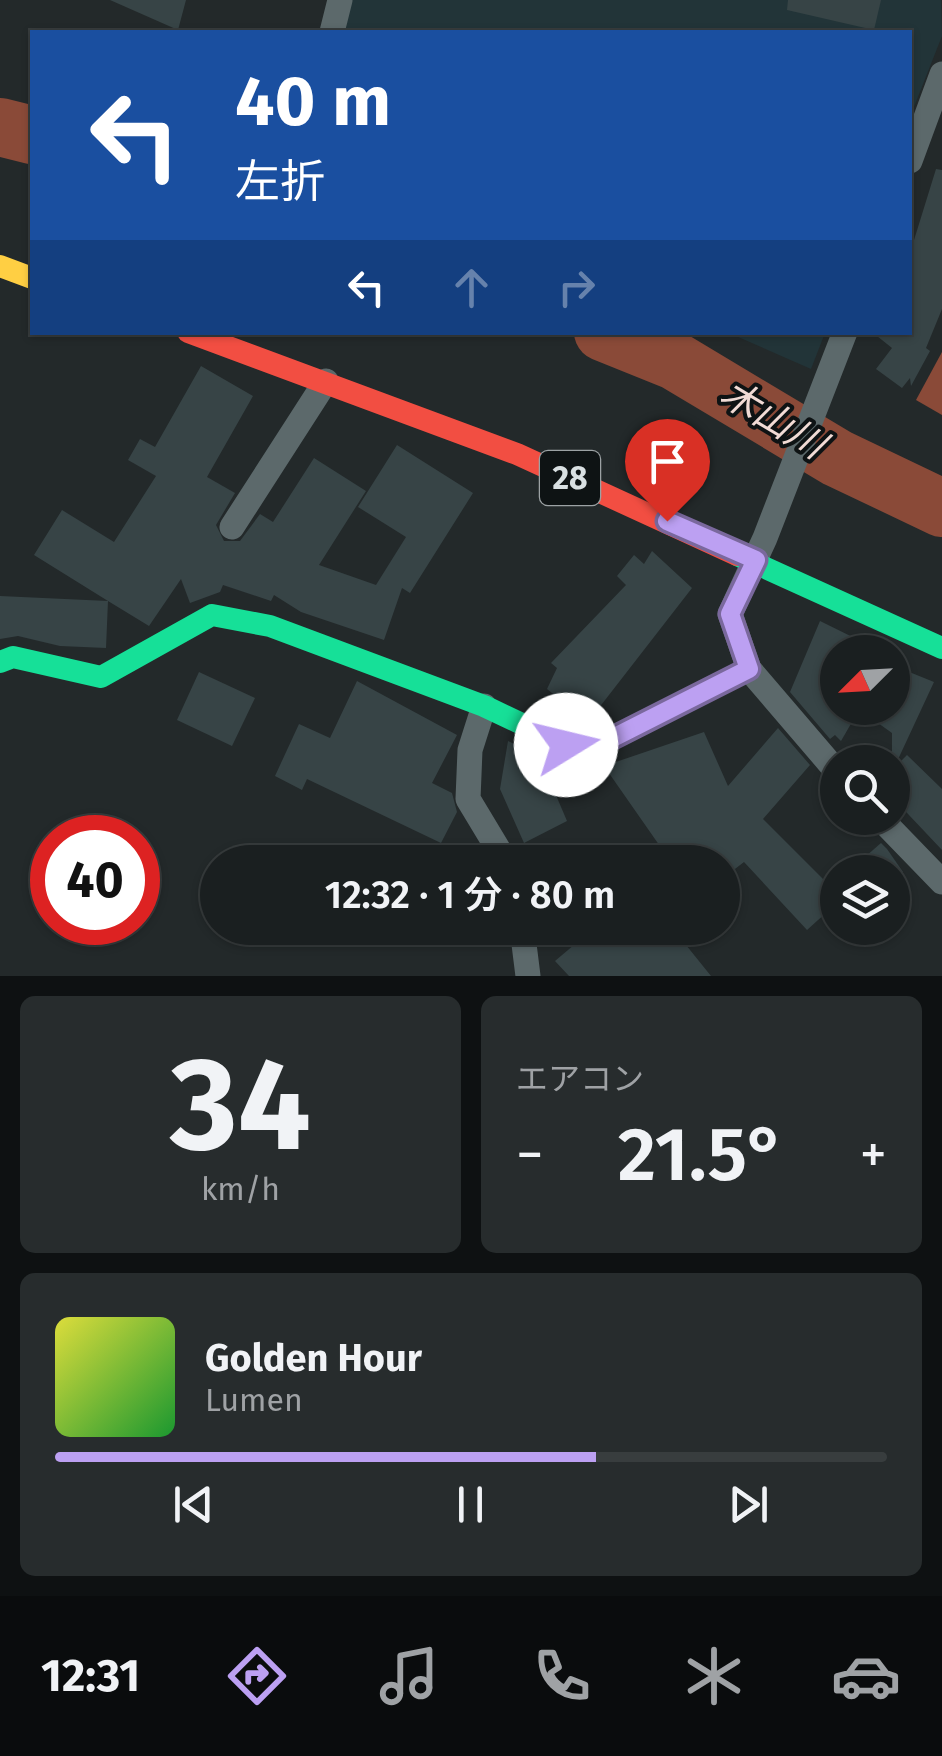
<!DOCTYPE html>
<html lang="ja">
<meta charset="utf-8">
<style>
body{margin:0;font-family:"Fira Sans","Noto Sans JP",sans-serif;background:#272c2d;color:#f1f3f6;height:100vh;display:flex;flex-direction:column;font-size:38px;white-space:nowrap}
*{box-sizing:border-box;margin:0}
p{font-size:32px;color:#9fa2a5}
.icon{flex:none;width:55px;height:55px;fill:none;stroke:currentColor;stroke-width:2;stroke-linecap:round;stroke-linejoin:round}
.map{position:relative;height:976px;overflow:hidden}
.sheet{display:flex;flex-direction:column;gap:20px;padding:20px;background:#0e1112;flex:1}
.sheet>*{flex:none}
.guide{position:absolute;left:30px;top:30px;width:882px;height:305px;border-radius:0px;box-shadow:0 2px 8px #0004,0 0 0 2px #383d3e;background:#1a4fa0;color:#fff;overflow:hidden}
.needle{width:65px;rotate:246deg}
.buttons{position:absolute;left:820px;top:635px;display:grid;gap:20px}
.buttons a{display:grid;place-items:center;width:90px;height:90px;border-radius:50%;background:#1a1f20;box-shadow:0 2px 8px #0004,0 0 0 2px #383d3e;font-size:50px}
.speed{position:absolute;left:30px;top:815px;display:flex;gap:20px;font-size:50px;font-weight:700;text-align:center}
.speed>*{display:grid;place-content:center;width:130px;height:130px;border-radius:50%;background:#1a1f20;box-shadow:0 2px 8px #0004,0 0 0 2px #383d3e;line-height:1}
.speed .limit{border:15px solid #d22;background:#fff;color:#111}
.pin{position:absolute;display:grid;place-items:center;width:85px;height:85px;color:#fff;margin:-102px -42px;border-radius:50% 50% 50% 0;rotate:-45deg;box-shadow:0 0 10px #0007}
.pin .icon{rotate:45deg}
.me{position:absolute;width:110px;margin:-55px;rotate:81deg;stroke-linejoin:round;filter:drop-shadow(0 0 8px #0008)}
.turn{display:flex;align-items:center;gap:35px;height:210px;padding:0 40px;font-size:45px}
.turn .icon{width:130px;height:130px;stroke-width:2.5}
.turn b{display:block;font-size:70px;line-height:85px}
.lanes{display:flex;align-items:center;height:95px;padding:0 40px;background:#0003;justify-content:center;gap:50px;direction:ltr}
.lanes .off{opacity:.35}
.big{font-size:75px;font-weight:600;line-height:1.1}
.sheet .tile{flex:1;display:flex;flex-direction:column;justify-content:center;gap:15px;min-width:0;padding:0 35px;border-radius:15px;background:#272c2d}
.sheet .dial{align-items:center;gap:0}
.dial b{font-size:130px;line-height:1}
.song{display:flex;align-items:center;gap:30px}
.cover{width:120px;height:120px;border-radius:15px;background:linear-gradient(135deg,hsl(60 70% 55%),hsl(130 70% 35%))}
.played{height:10px;border-radius:5px;background:linear-gradient(90deg,#bca0f2 65%,#383d3e 65%)}
.keys{display:flex;justify-content:space-around;direction:ltr}
.heat{display:flex;justify-content:space-between;align-items:center;font-size:55px;direction:ltr}
.sheet .tiles{flex:1;display:grid;gap:20px;grid-template-columns:1fr 1fr}
.tile:last-child{grid-column:span 2}
.trip{position:absolute;left:200px;top:845px;width:540px;height:100px;border-radius:50px;background:#1a1f20;box-shadow:0 2px 8px #0004,0 0 0 2px #383d3e;font-weight:600;line-height:100px;text-align:center}
.tabs{display:flex;height:160px;justify-content:space-around;align-items:center;background:#0a0c0d;color:#9fa2a5}
.tabs .icon{width:70px;height:70px}
.tabs .selected{color:#bca0f2}
.tabs b{font-size:45px;color:#f1f3f6}
.map>svg:first-child{display:block}
</style>
<div class="map">
<svg width="942" height="976" viewBox="0 0 942 976">
<rect width="100%" height="100%" fill="#23292a"/>
<g fill="#223438">
<polygon points="351,0 941,0 942,36 910,117 910,32 345,32"/>
<polygon points="729,333 825,333 811,369"/>
</g>
<polygon fill="#8a4a38" points="942,352 942,415 916,400"/>
<g fill="none" stroke-linecap="round" stroke-linejoin="round">
<g stroke="#8a4a38" stroke-width="58">
<polyline points="0,127 32,135"/>
<polyline points="603,332 675,361 837,458 942,508"/>
</g>
</g>
<g fill="#374446">
<polygon points="110,0 186,0 178,30"/>
<polygon points="788,0 881,0 874,30 787,10"/>
<polygon points="936,169 942,170 942,309 926,348 930,351 911,386 910,378 902,388 876,369 892,348 872,332 910,332 910,253"/>
<polygon points="201,366 253,396 207,477 235,493 216,525 224,541 240,541 260,514 273,522 314,458 366,491 319,565 376,585 406,537 358,507 397,445 473,493 410,593 402,588 384,640 301,612 274,595 271,601 223,585 220,592 190,603 181,579 149,626 108,601 106,648 60,646 18,636 0,639 0,596 108,601 34,555 62,510 114,542 156,476 128,460 140,439 155,447"/>
<polygon points="652,551 692,588 588,722 547,689 557,668 551,663 626,585 617,576 634,555 644,564"/>
<polygon points="820,621 883,652 838,652 838,708 892,708 892,665 934,682 894,768 907,755 942,789 942,850 892,797 892,733 864,713 852,722 841,741 835,735 830,739 790,692"/>
<polygon points="199,672 255,698 232,746 177,720"/>
<polygon points="357,681 457,735 432,783 452,793 457,812 441,843 307,779 302,790 275,776 299,724 330,738"/>
<polygon points="778,728 810,765 763,819 838,894 838,902 807,930 744,862 722,879 722,862 671,862 604,766 704,732 728,786"/>
<polygon points="508,741 550,761 544,767 567,821 524,843 500,789"/>
<polygon points="881,843 887,849 903,872 872,872 865,857"/>
<polygon points="594,928 712,928 686,945 711,976 569,976 555,961"/>
</g>
<g fill="none" stroke-linecap="round" stroke-linejoin="round">
<g stroke="#5c696b" stroke-width="25">
<polyline points="332,32 340,0"/>
<polyline points="910,161 942,74"/>
<polyline points="232,527 326,381"/>
<polyline points="484,706 470,750 468,799 506,862"/>
<polyline points="838,773 749,669 730,614 765,538 845,332"/>
<polyline points="880,818 942,882"/>
<polyline points="522,928 528,976"/>
</g>
<g stroke="#16e098" stroke-width="22">
<polyline points="737,555 942,648"/>
<polyline points="0,662 13,657 101,677 212,615 270,626 484,706 566,745 595,747 749,669"/>
</g>
<polyline stroke="#ffcf43" stroke-width="22" points="0,266 32,278"/>
<polyline stroke="#f24e42" stroke-width="22" points="188,332 517,454 737,555"/>
</g>
<g fill="none" stroke-linecap="round" stroke-linejoin="round">
<defs>
<polyline id="route" points="566,745 595,747 749,669 730,614 756,560 667,521"/>
</defs>
<use href="#route" stroke="#7a689d" stroke-width="25"/>
<use href="#route" stroke="#bca0f2" stroke-width="18"/>
</g>
<g text-anchor="middle" dominant-baseline="central" stroke-width="8" stroke-linejoin="round" paint-order="stroke">
<rect fill="#0e1314" stroke="#9ca2a4" stroke-width="2.5" x="540" y="451" width="60" height="54" rx="8"/>
<g font-size="32" font-weight="bold" fill="#d9e0e2">
<text x="570" y="478">28</text>
</g>
<g font-size="38" font-style="italic" fill="#f1dbd5" stroke="#0e1314">
<text transform="translate(773 419) rotate(31)">木山川</text>
</g>
</g>
</svg>
<div class="buttons">
<a><svg class="needle" viewBox="-14 -14 28 28"><path d="M0-13l5 13h-10z" fill="#e53935"/><path d="M0 13l5-13h-10z" fill="#9fa2a5"/></svg></a>
<a><svg class="icon" aria-label="search" viewBox="0 0 24 24"><circle cx="10" cy="10" r="6"/><path d="M15 15l6 6"/></svg></a>
<a><svg class="icon" aria-label="layers" viewBox="0 0 24 24"><path d="M12 4l9 5-9 5-9-5zM3 14l9 5 9-5"/></svg></a>
</div>
<div class="speed"><div class="limit">40</div></div>
<div class="pin" style="left:667px;top:521px;background:#d93025"><svg class="icon" aria-label="arrive" viewBox="0 0 24 24"><path d="M6 21V4h12l-3 4 3 4H6"/></svg></div>
<svg class="me" style="left:566px;top:745px" viewBox="-20 -20 40 40"><circle r="19" fill="#fff"/><path d="M0-13L10 11 0 6-10 11z" fill="#bca0f2"/></svg>
<div class="trip">12:32 · 1 分 · 80 m</div>
<div class="guide">
<div class="turn"><svg class="icon" aria-label="left" viewBox="0 0 24 24"><path d="M17 20v-9H6M10 6l-5 5 5 5"/></svg><div><b>40 m</b>左折</div></div>
<div class="lanes"><svg class="icon" aria-label="left" viewBox="0 0 24 24"><path d="M17 20v-9H6M10 6l-5 5 5 5"/></svg><svg class="icon off" aria-label="ahead" viewBox="0 0 24 24"><path d="M12 20V5M6 11l6-6 6 6"/></svg><svg class="icon off" aria-label="right" viewBox="0 0 24 24"><path d="M7 20v-9h11M14 6l5 5-5 5"/></svg></div>
</div>
</div>
<section class="sheet">
<div class="tiles">
<div class="tile dial"><b>34</b><p>km/h</p></div>
<div class="tile"><p>エアコン</p>
<div class="heat"><a>−</a><b class="big">21.5°</b><a>+</a></div>
</div>
<div class="tile">
<div class="song"><i class="cover"></i><div><b>Golden Hour</b><p>Lumen</p></div></div>
<div class="played"></div>
<div class="keys"><svg class="icon" aria-label="previous" viewBox="0 0 24 24"><path d="M18 5L8 12l10 7zM5 5v14"/></svg><svg class="icon" aria-label="pause" viewBox="0 0 24 24"><path d="M8 5v14M16 5v14"/></svg><svg class="icon" aria-label="next" viewBox="0 0 24 24"><path d="M6 5l10 7-10 7zM19 5v14"/></svg></div>
</div>
</div>
</section>
<nav class="tabs">
<b>12:31</b>
<svg class="icon selected" aria-label="directions" viewBox="0 0 24 24"><path d="M12 3l9 9-9 9-9-9zM9 14v-3h6M13 9l2 2-2 2"/></svg>
<svg class="icon" aria-label="music" viewBox="0 0 24 24"><path d="M9 18V5l10-2v13"/><circle cx="6" cy="18" r="3"/><circle cx="16" cy="16" r="3"/></svg>
<svg class="icon" aria-label="phone" viewBox="0 0 24 24"><path d="M5 4h4l2 5-3 2q2 4 5 5l2-3 5 2v4C11 20 4 13 5 4z"/></svg>
<svg class="icon" aria-label="climate" viewBox="0 0 24 24"><path d="M12 3v18M4 7l16 10M4 17L20 7"/></svg>
<svg class="icon" aria-label="car" viewBox="0 0 24 24"><path d="M5 17H2v-5l4-1 3-4h7l3 4 3 1v5h-3M9 17h6M6 11h13"/><circle cx="7" cy="17" r="2"/><circle cx="17" cy="17" r="2"/></svg>
</nav>
